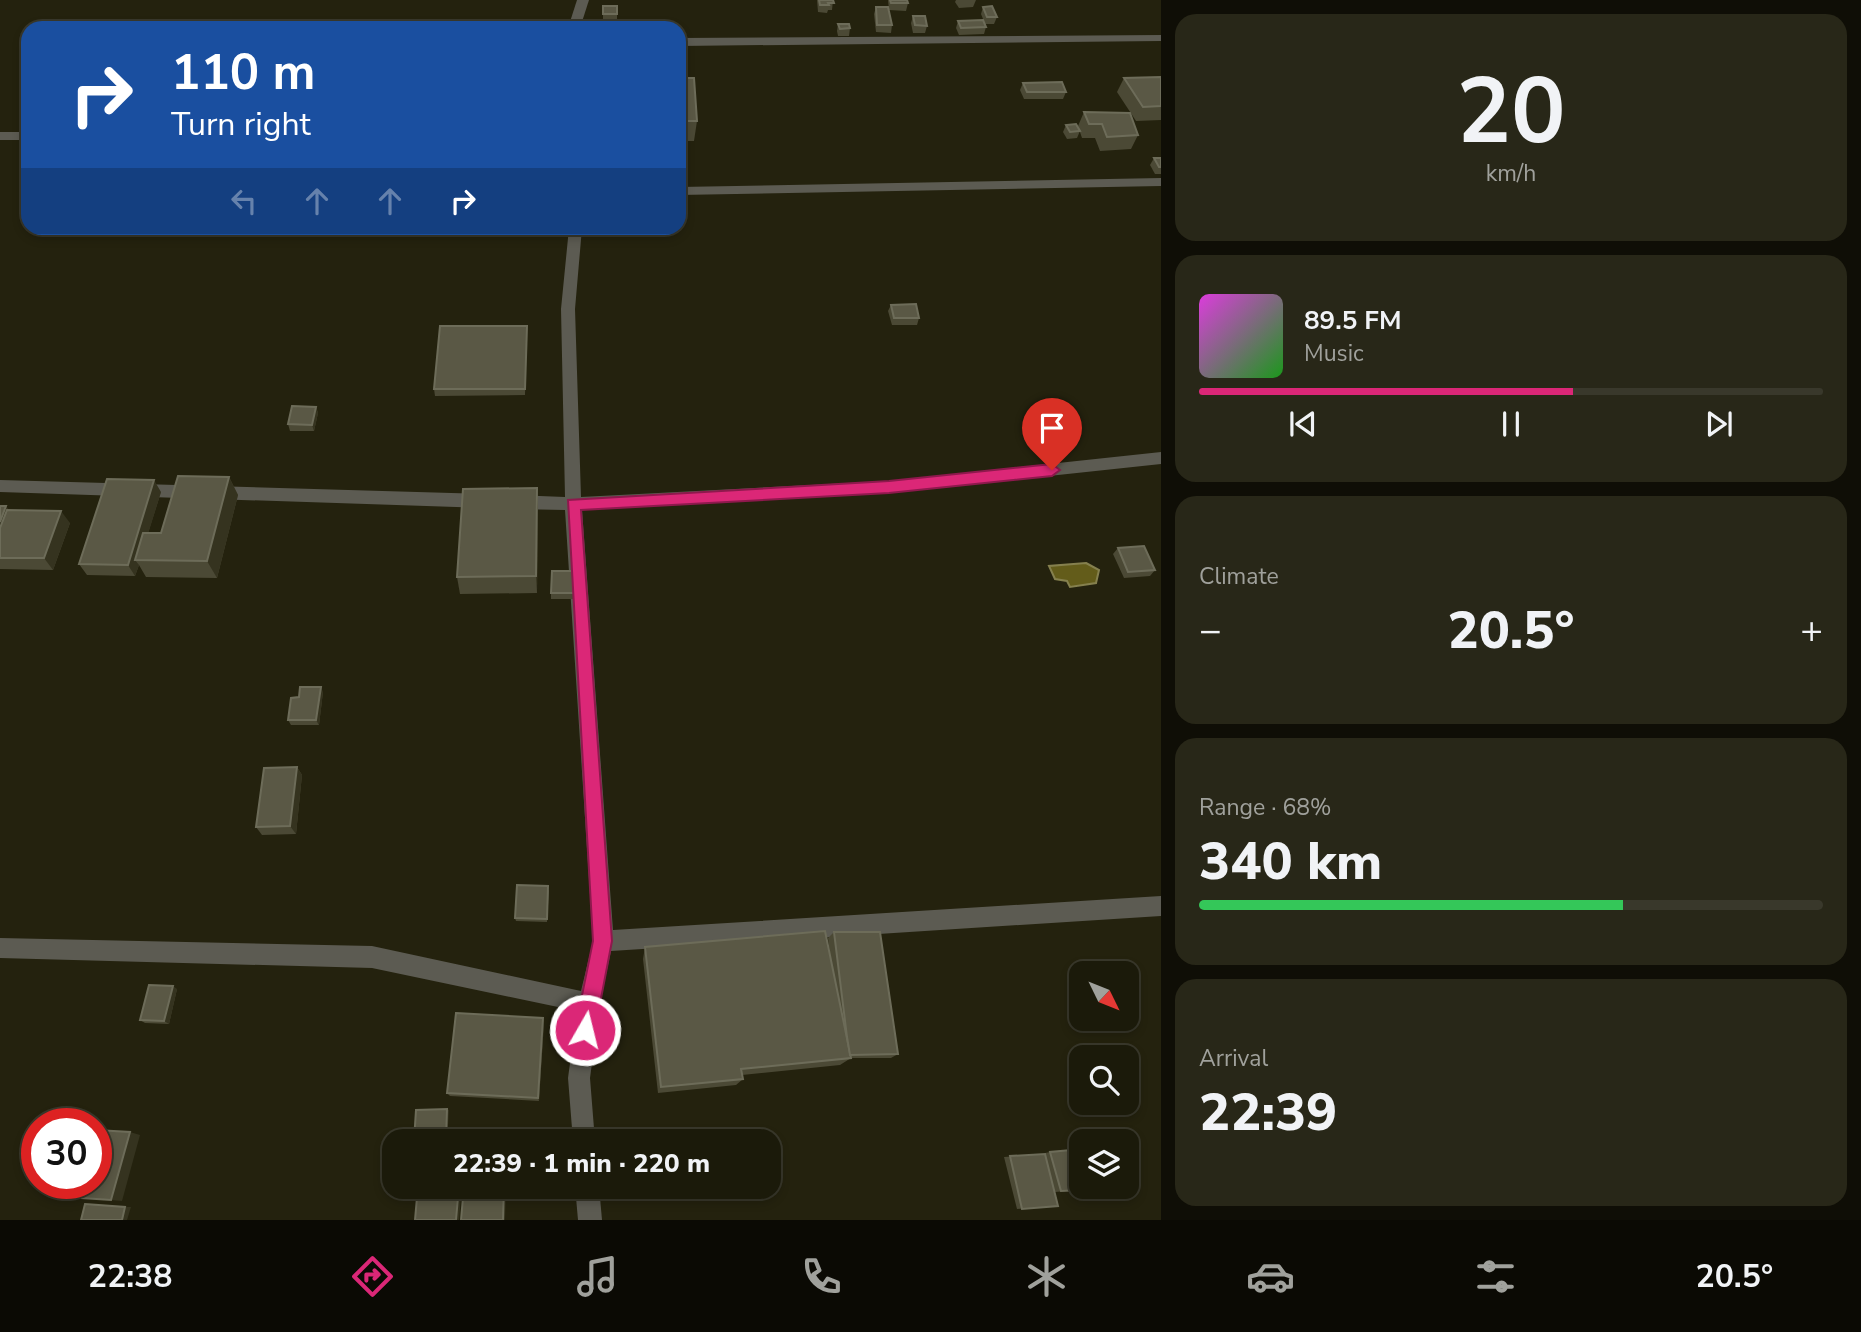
<!DOCTYPE html>
<meta charset="utf-8">
<style>
body{margin:0;font-family:"Nunito Sans",sans-serif;background:#282718;color:#f1f3f6;height:100vh;display:flex;flex-direction:column;font-size:26px;white-space:nowrap}
*{box-sizing:border-box;margin:0}
p{font-size:23px;color:#a0a19c}
.icon{flex:none;width:38px;height:38px;fill:none;stroke:currentColor;stroke-width:2;stroke-linecap:round;stroke-linejoin:round}
.map{position:relative;flex:1;overflow:hidden}
.drawer{display:flex;flex-direction:column;gap:14px;padding:14px;background:#0f0e06;width:700px}
.drawer>*{flex:none}
.guide{position:absolute;left:21px;top:21px;width:665px;height:214px;border-radius:21px;box-shadow:0 4px 10px #0003,0 0 0 2px #39382b;background:#1a4fa0;color:#fff;overflow:hidden}
.needle{width:46px;rotate:133deg}
.controls{position:absolute;left:1069px;top:961px;display:grid;gap:14px}
.controls a{display:grid;place-items:center;width:70px;height:70px;border-radius:14px;background:#1b1a0a;box-shadow:0 4px 10px #0003,0 0 0 2px #39382b;font-size:35px}
.speed{position:absolute;left:21px;top:1108px;display:flex;gap:14px;font-size:35px;font-weight:700;text-align:center}
.speed>*{display:grid;place-content:center;width:91px;height:91px;border-radius:50%;background:#1b1a0a;box-shadow:0 4px 10px #0003,0 0 0 2px #39382b;line-height:1}
.speed .limit{border:10px solid #d22;background:#fff;color:#111}
.pin{position:absolute;display:grid;place-items:center;width:60px;height:60px;color:#fff;margin:-72px -30px;border-radius:50% 50% 50% 0;rotate:-45deg;box-shadow:0 0 7px #0007}
.pin .icon{rotate:45deg}
.me{position:absolute;width:77px;margin:-38px;rotate:8deg;stroke-linejoin:round;filter:drop-shadow(0 0 5px #0008)}
.turn{display:flex;align-items:center;gap:24px;height:147px;padding:0 35px;font-size:32px}
.turn .icon{width:91px;height:91px;stroke-width:2.5}
.turn b{display:block;font-size:49px;line-height:60px}
.lanes{display:flex;align-items:center;height:66px;padding:0 35px;background:#0003;justify-content:center;gap:35px;direction:ltr}
.lanes .off{opacity:.35}
.big{font-size:52px;font-weight:800;line-height:1.1}
.drawer .widget{flex:1;display:flex;flex-direction:column;justify-content:center;gap:10px;min-width:0;padding:0 24px;border-radius:21px;background:#282718}
.drawer .dial{align-items:center;gap:0}
.dial b{font-size:91px;line-height:1}
.song{display:flex;align-items:center;gap:21px}
.cover{width:84px;height:84px;border-radius:10px;background:linear-gradient(135deg,hsl(300 70% 55%),hsl(120 70% 35%))}
.played{height:7px;border-radius:4px;background:linear-gradient(90deg,#db2777 60%,#39382b 60%)}
.keys{display:flex;justify-content:space-around;direction:ltr}
.heat{display:flex;justify-content:space-between;align-items:center;font-size:38px;direction:ltr}
.charge{height:10px;border-radius:5px;background:linear-gradient(90deg,#34c759 68%,#39382b 0)}
.trip{position:absolute;left:382px;top:1129px;width:399px;height:70px;border-radius:21px;background:#1b1a0a;box-shadow:0 4px 10px #0003,0 0 0 2px #39382b;font-weight:800;line-height:70px;text-align:center}
.tabs{display:flex;height:112px;justify-content:space-around;align-items:center;background:#0b0a04;color:#a0a19c}
.tabs .icon{width:49px;height:49px}
.tabs .selected{color:#db2777}
.tabs b{font-size:32px;color:#f1f3f6}
main{display:flex;flex:1;min-height:0}
.map>svg:first-child{display:block}
</style>
<main>
<div class="map">
<svg width="1161" height="1220" viewBox="0 0 1161 1220">
<rect width="100%" height="100%" fill="#24220e"/>
<polygon fill="#635c1a" stroke="#85804e" stroke-width="2" points="1086,563 1099,570 1096,583 1070,587 1067,581 1055,579 1049,566"/>
<g fill="none" stroke-linecap="round" stroke-linejoin="round">
<g fill="#5c5b52" fill-rule="evenodd">
<polygon points="577,0 589,0 580,28 568,28"/>
<polygon points="1161,35 1161,41 679,46 679,38"/>
<rect x="0" y="132" width="28" height="8"/>
<polygon points="1161,178 1161,186 679,195 679,187"/>
<polygon points="569,228 582,228 575,309 581,497 889,481 1161,452 1161,464 889,493 582,510 613,930 1161,896 1161,916 611,951 600,1003 590,1078 595,1141 573,1141 568,1078 577,1011 372,968 0,958 0,938 372,946 581,991 593,941 565,510 514,509 506,502 514,495 565,497 561,309"/>
<polygon points="0,480 486,494 494,501 486,508 0,492"/>
<polygon points="575,1186 599,1186 602,1220 578,1220"/>
</g>
</g>
<g fill="#4b4935">
<polygon points="817,0 833,0 832,10 828,10 827,13 818,12"/>
<polygon points="888,0 907,0 908,3 906,11 889,10"/>
<polygon points="956,0 976,0 973,7 959,8 955,2"/>
<rect x="603" y="6" width="14" height="15"/>
<polygon points="876,7 892,25 891,33 876,32 874,14"/>
<polygon points="983,7 997,17 994,24 985,24 981,14"/>
<polygon points="913,16 927,26 925,33 913,33 911,23"/>
<polygon points="958,21 986,27 984,34 959,35 956,28"/>
<polygon points="838,24 850,28 849,36 838,36 837,31"/>
<polygon points="1161,77 1161,120 1136,121 1117,92 1124,78"/>
<polygon points="679,78 697,121 694,141 679,141"/>
<polygon points="1023,83 1066,92 1063,99 1024,99 1020,90"/>
<polygon points="1084,112 1138,135 1131,149 1100,151 1095,138 1082,138 1078,126"/>
<polygon points="1066,125 1080,131 1077,138 1067,139 1063,132"/>
<polygon points="1154,158 1161,158 1161,174 1155,174 1150,165"/>
<polygon points="891,305 919,318 917,325 892,325 888,311"/>
<polygon points="527,326 525,395 435,396 434,389"/>
<polygon points="316,407 318,413 314,431 290,431 288,424"/>
<polygon points="229,477 238,495 217,578 146,577 139,565 135,576 87,575 79,564 161,492 148,533 161,533"/>
<polygon points="0,506 10,511 70,523 53,570 0,569"/>
<polygon points="538,506 537,593 460,594 457,577"/>
<polygon points="1118,548 1155,570 1150,576 1124,578 1113,554"/>
<polygon points="575,571 574,599 551,599 551,593"/>
<polygon points="323,692 319,725 291,725 288,720 299,697"/>
<polygon points="297,767 302,775 296,834 262,835 256,827"/>
<polygon points="549,890 547,922 516,921 515,918"/>
<polygon points="834,932 898,1054 891,1058 851,1058 840,1065 742,1075 743,1079 736,1085 658,1093 643,959 645,947 831,962 828,938"/>
<polygon points="177,989 169,1024 145,1023 140,1020"/>
<polygon points="543,1018 544,1022 539,1101 450,1096 447,1093"/>
<polygon points="1050,1152 1082,1190 1055,1192 1058,1206 1017,1209 1004,1157 1045,1154 1045,1153"/>
</g>
<g fill="#35331f">
<polygon points="316,407 318,413 314,431 312,425"/>
<polygon points="229,477 238,495 217,578 207,561"/>
<polygon points="154,480 161,492 140,560 135,560 139,565 135,576 128,565"/>
<polygon points="537,488 538,506 537,593 536,576"/>
<polygon points="6,506 16,518 0,558 0,522"/>
<polygon points="61,511 70,523 53,570 44,558"/>
<polygon points="321,687 323,692 319,725 316,720"/>
<polygon points="297,767 302,775 296,834 290,826"/>
<polygon points="173,986 177,989 169,1024 164,1021"/>
<polygon points="543,1018 544,1022 539,1101 538,1098"/>
<polygon points="447,1109 449,1110 447,1141 446,1141"/>
<polygon points="130,1132 140,1135 122,1201 111,1200"/>
<polygon points="459,1186 462,1186 459,1220 456,1220"/>
<polygon points="504,1186 506,1186 505,1220 503,1220"/>
<polygon points="125,1207 131,1207 127,1220 122,1220"/>
</g>
<g fill="#5a5845" stroke="#6d6c59" stroke-width="2">
<polygon points="819,0 833,0 834,3 828,3 829,5 820,5"/>
<polygon points="890,0 907,0 908,3 891,3"/>
<rect x="603" y="6" width="14" height="8"/>
<polygon points="992,6 997,17 987,17 983,7"/>
<polygon points="876,7 888,7 892,25 877,25"/>
<polygon points="913,16 925,16 927,26 915,25"/>
<polygon points="983,20 986,27 961,28 958,21"/>
<polygon points="838,24 849,24 850,28 840,29"/>
<polygon points="1161,77 1161,106 1143,107 1124,78"/>
<polygon points="679,78 694,78 697,121 679,121"/>
<polygon points="1062,82 1066,92 1027,92 1023,83"/>
<polygon points="1084,112 1130,113 1138,135 1107,137 1102,124 1089,124"/>
<polygon points="1076,124 1080,131 1070,132 1066,125"/>
<polygon points="1154,158 1161,158 1161,167 1159,167"/>
<polygon points="916,304 919,318 894,318 891,305"/>
<polygon points="440,326 527,326 525,389 434,389"/>
<polygon points="292,406 316,407 312,425 288,424"/>
<polygon points="178,476 229,477 207,561 135,560 143,533 161,533"/>
<polygon points="107,479 154,480 128,565 79,564"/>
<polygon points="537,488 536,576 457,577 463,489"/>
<polygon points="0,506 6,506 0,522"/>
<polygon points="7,510 61,511 44,558 0,558 0,528"/>
<polygon points="1144,546 1155,570 1128,572 1118,548"/>
<polygon points="552,571 575,571 574,593 551,593"/>
<polygon points="300,687 321,687 316,720 288,720 291,698 299,697"/>
<polygon points="297,767 290,826 256,827 264,768"/>
<polygon points="517,885 548,886 547,919 515,918"/>
<polygon points="825,931 851,1058 741,1069 743,1079 661,1087 645,947"/>
<polygon points="834,932 880,932 898,1054 850,1055 847,1037"/>
<polygon points="149,985 173,986 164,1021 140,1020"/>
<polygon points="456,1013 543,1018 538,1098 447,1093"/>
<polygon points="447,1109 446,1141 414,1141 416,1110"/>
<polygon points="96,1130 130,1132 111,1200 82,1198 86,1183 96,1183"/>
<polygon points="1071,1150 1082,1190 1061,1191 1050,1152"/>
<polygon points="1045,1154 1058,1206 1022,1209 1010,1156"/>
<polygon points="418,1186 459,1186 456,1220 415,1220"/>
<polygon points="464,1186 504,1186 503,1220 461,1220"/>
<polygon points="85,1204 125,1207 122,1220 81,1220"/>
</g>
<polygon fill="#db2777" stroke="#8e194d" stroke-width="2" points="1052,464 1060,470 1052,476 889,493 581,510 612,941 595,1030 592,1037 585,1040 578,1037 575,1030 593,941 568,500 889,481"/>
</svg>
<div class="controls">
<a><svg class="needle" viewBox="-14 -14 28 28"><path d="M0-13l5 13h-10z" fill="#e53935"/><path d="M0 13l5-13h-10z" fill="#a0a19c"/></svg></a>
<a><svg class="icon" aria-label="search" viewBox="0 0 24 24"><circle cx="10" cy="10" r="6"/><path d="M15 15l6 6"/></svg></a>
<a><svg class="icon" aria-label="layers" viewBox="0 0 24 24"><path d="M12 4l9 5-9 5-9-5zM3 14l9 5 9-5"/></svg></a>
</div>
<div class="speed"><div class="limit">30</div></div>
<div class="pin" style="left:1052px;top:470px;background:#d93025"><svg class="icon" aria-label="arrive" viewBox="0 0 24 24"><path d="M6 21V4h12l-3 4 3 4H6"/></svg></div>
<svg class="me" style="left:585px;top:1030px" viewBox="-20 -20 40 40"><circle r="17" fill="#db2777" stroke="#fff" stroke-width="3"/><path d="M0-11L8 9 0 5-8 9z" fill="#fff"/></svg>
<div class="trip">22:39 · 1 min · 220 m</div>
<div class="guide">
<div class="turn"><svg class="icon" aria-label="right" viewBox="0 0 24 24"><path d="M7 20v-9h11M14 6l5 5-5 5"/></svg><div><b>110 m</b>Turn right</div></div>
<div class="lanes"><svg class="icon off" aria-label="left" viewBox="0 0 24 24"><path d="M17 20v-9H6M10 6l-5 5 5 5"/></svg><svg class="icon off" aria-label="ahead" viewBox="0 0 24 24"><path d="M12 20V5M6 11l6-6 6 6"/></svg><svg class="icon off" aria-label="ahead" viewBox="0 0 24 24"><path d="M12 20V5M6 11l6-6 6 6"/></svg><svg class="icon" aria-label="right" viewBox="0 0 24 24"><path d="M7 20v-9h11M14 6l5 5-5 5"/></svg></div>
</div>
</div>
<section class="drawer">
<div class="widget dial"><b>20</b><p>km/h</p></div>
<div class="widget">
<div class="song"><i class="cover"></i><div><b>89.5 FM</b><p>Music</p></div></div>
<div class="played"></div>
<div class="keys"><svg class="icon" aria-label="previous" viewBox="0 0 24 24"><path d="M18 5L8 12l10 7zM5 5v14"/></svg><svg class="icon" aria-label="pause" viewBox="0 0 24 24"><path d="M8 5v14M16 5v14"/></svg><svg class="icon" aria-label="next" viewBox="0 0 24 24"><path d="M6 5l10 7-10 7zM19 5v14"/></svg></div>
</div>
<div class="widget"><p>Climate</p>
<div class="heat"><a>−</a><b class="big">20.5°</b><a>+</a></div>
</div>
<div class="widget"><p>Range · 68%</p><b class="big">340 km</b><div class="charge"></div></div>
<div class="widget"><p>Arrival</p><b class="big">22:39</b></div>
</section>
</main>
<nav class="tabs">
<b>22:38</b>
<svg class="icon selected" aria-label="directions" viewBox="0 0 24 24"><path d="M12 3l9 9-9 9-9-9zM9 14v-3h6M13 9l2 2-2 2"/></svg>
<svg class="icon" aria-label="music" viewBox="0 0 24 24"><path d="M9 18V5l10-2v13"/><circle cx="6" cy="18" r="3"/><circle cx="16" cy="16" r="3"/></svg>
<svg class="icon" aria-label="phone" viewBox="0 0 24 24"><path d="M5 4h4l2 5-3 2q2 4 5 5l2-3 5 2v4C11 20 4 13 5 4z"/></svg>
<svg class="icon" aria-label="climate" viewBox="0 0 24 24"><path d="M12 3v18M4 7l16 10M4 17L20 7"/></svg>
<svg class="icon" aria-label="car" viewBox="0 0 24 24"><path d="M5 17H2v-5l4-1 3-4h7l3 4 3 1v5h-3M9 17h6M6 11h13"/><circle cx="7" cy="17" r="2"/><circle cx="17" cy="17" r="2"/></svg>
<svg class="icon" aria-label="filters" viewBox="0 0 24 24"><path d="M4 7h16M4 17h16"/><circle cx="9" cy="7" r="2"/><circle cx="15" cy="17" r="2"/></svg>
<b>20.5°</b>
</nav>
